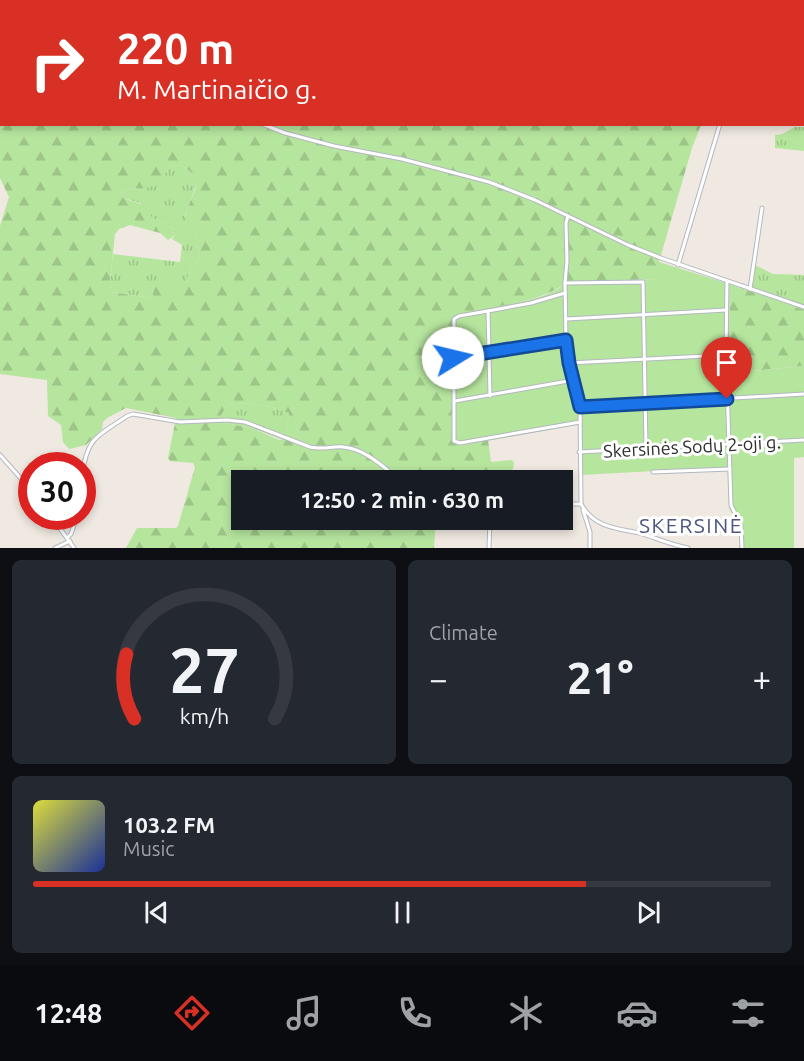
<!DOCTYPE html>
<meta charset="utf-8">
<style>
body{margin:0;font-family:Ubuntu,sans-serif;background:#242831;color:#f1f3f6;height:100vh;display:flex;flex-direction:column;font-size:22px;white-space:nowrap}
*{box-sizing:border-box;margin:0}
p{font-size:20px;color:#9ea1a6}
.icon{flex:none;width:33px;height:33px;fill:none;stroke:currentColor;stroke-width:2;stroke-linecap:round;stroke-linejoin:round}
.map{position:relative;height:548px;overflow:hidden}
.panel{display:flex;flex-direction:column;gap:12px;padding:12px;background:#0d0f14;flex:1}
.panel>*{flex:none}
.hud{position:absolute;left:0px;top:0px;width:804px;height:126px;box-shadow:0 3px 9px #0003;background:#d93025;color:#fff;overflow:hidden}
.speed{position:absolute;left:18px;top:452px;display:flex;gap:12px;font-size:30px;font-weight:700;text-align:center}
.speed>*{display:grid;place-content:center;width:78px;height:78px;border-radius:50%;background:#171b24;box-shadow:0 3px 9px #0003;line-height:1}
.speed .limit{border:9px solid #d22;background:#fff;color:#111}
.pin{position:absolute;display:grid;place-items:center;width:51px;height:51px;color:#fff;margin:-62px -26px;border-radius:50% 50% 50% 0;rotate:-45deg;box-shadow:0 0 6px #0007}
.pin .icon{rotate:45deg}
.me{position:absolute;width:66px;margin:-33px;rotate:81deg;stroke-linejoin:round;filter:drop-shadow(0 0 4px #0008)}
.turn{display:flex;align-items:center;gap:21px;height:126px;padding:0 18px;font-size:27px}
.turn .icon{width:78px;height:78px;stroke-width:2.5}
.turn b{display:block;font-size:42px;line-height:51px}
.big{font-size:45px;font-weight:700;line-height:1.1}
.panel .tile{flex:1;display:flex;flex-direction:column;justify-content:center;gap:9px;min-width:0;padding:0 21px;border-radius:9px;background:#242831}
.panel .dial{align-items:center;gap:0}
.dial svg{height:156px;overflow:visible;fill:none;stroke:#363941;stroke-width:7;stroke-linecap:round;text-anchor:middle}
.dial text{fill:#f1f3f6;stroke:none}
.song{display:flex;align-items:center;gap:18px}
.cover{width:72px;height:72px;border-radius:9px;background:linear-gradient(135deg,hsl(60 70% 55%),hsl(230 70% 35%))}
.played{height:6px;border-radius:3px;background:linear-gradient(90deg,#d93025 75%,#363941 75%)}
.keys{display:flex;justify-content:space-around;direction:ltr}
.heat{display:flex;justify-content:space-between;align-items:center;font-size:33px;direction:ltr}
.panel .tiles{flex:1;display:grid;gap:12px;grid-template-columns:1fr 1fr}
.tile:last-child{grid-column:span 2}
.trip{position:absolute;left:231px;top:470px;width:342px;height:60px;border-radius:0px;background:#171b24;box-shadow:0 3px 9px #0003;font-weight:700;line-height:60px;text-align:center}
.tabs{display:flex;height:96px;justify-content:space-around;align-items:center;background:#090b0e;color:#9ea1a6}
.tabs .icon{width:42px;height:42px}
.tabs .on{color:#d93025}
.tabs b{font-size:27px;color:#f1f3f6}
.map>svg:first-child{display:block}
</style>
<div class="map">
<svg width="804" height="548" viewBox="0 0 804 548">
<defs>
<pattern id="grass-tufts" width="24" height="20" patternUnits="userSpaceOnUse" patternTransform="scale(1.5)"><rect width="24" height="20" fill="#b6e59e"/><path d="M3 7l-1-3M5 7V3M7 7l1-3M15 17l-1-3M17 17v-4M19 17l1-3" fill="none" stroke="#9dc588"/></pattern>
<pattern id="forest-firs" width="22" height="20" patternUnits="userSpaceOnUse" patternTransform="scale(1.5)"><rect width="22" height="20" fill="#b6e59e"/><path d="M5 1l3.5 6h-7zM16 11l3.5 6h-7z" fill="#9dc588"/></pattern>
</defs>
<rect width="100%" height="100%" fill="#efe9e1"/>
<g fill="url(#grass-tufts)">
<polygon points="795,127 804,127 804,151 775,148 775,135 782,134"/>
<path d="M178 165 186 168 197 177V183L185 215 198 240 200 259 191 267 186 282 154 287 152 298 111 292 110 281 113 254 180 262 182 245 172 239 175 235 173 228 152 218 140 203 123 198 121 193C128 188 132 189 140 188 155 186 162 177 171 166Z"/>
<polygon points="755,265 773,274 804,275 804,310 750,293"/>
<polygon points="244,403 271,407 289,413 285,441 252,428 224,423 221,416 227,405"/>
</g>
<g fill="url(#forest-firs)" fill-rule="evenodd">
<path d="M0 0H651L652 1 2 2V124L701 125 692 148 659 262V279L565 282C554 299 481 310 459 315L458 446 488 440 491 462 512 460 514 463 513 469 509 471H476L474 480H242V519H436L434 548H126L137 528H176L178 526 195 467 193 463 170 461 168 458 176 418 126 408 107 418 103 422 102 429 86 445 69 449 63 442 61 425 48 416 47 380 0 374V226L9 197 0 178ZM178 165 186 168 197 177C198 193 184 206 185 223 199 235 198 241 200 259L191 267 186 282H158L155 283 152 298 111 292 110 281 115 234 119 229 130 225 160 233 168 240 175 235 173 228 152 218C146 201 137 204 123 198L121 193C130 186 140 190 150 187 159 184 165 173 171 166ZM244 403 271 407 289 413 285 440H279L252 428 224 423 221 416 227 405Z"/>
<polygon points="729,284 804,310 804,366 731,373"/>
</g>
<path fill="#b6e59e" d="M659 262 729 284 731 373 804 366V457L794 458V548H739L740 529 729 508 728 467 581 475V424L458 446 453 443V319L455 316C479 306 552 303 565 282L659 279Z"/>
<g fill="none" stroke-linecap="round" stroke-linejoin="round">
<defs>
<g id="minor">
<polyline points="22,0 27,2"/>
<polyline points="775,2 775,0"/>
<polyline points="802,20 804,20"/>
<polyline points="0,122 2,122"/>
<polyline points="262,124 285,133 334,146 402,159 489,182 535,200 628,245 661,258 804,307"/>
<polyline points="568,216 566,223 567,261 565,283 566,340 569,363 580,407 581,504"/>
<polyline points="678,265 720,124"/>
<polyline points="727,281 726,355 731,505 741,526 742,548"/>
<polyline points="565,283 643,282 646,448"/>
<polyline points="750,289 762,208"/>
<polyline points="488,311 459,316 454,319 454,441 460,443 580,422"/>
<polyline points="567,319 726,310"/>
<polyline points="453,358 566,340"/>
<polyline points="569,363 726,355"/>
<polyline points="490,396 488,311 531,303 565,293"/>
<polyline points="455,401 574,380"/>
<polyline points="580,407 804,394"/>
<polyline points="579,452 804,440"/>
<polyline points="0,455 32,491"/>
<polyline points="653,472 730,469"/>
<path d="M82 474C88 436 97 437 127 416L133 414 180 422 227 420 245 422 310 447C322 450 332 446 343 447 366 449 383 467 400 480"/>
<polyline points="562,504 581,504"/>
<path d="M581 504C595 529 618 528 643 534 658 539 672 545 688 548"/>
<polyline points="583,510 590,532 590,548"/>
<polyline points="51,516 74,548"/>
<polyline points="67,538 71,534 77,516"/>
<polyline points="55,548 70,541"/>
<polyline points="489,548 490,519"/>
</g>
</defs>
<use href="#minor" stroke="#b4b7c1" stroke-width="5"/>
<use href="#minor" stroke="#fff" stroke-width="3"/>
</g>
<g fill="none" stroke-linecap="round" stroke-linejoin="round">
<defs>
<polyline id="route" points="453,358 566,340 569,363 580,407 727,399"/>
</defs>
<use href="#route" stroke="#114b97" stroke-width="15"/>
<use href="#route" stroke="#1a73e8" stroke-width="10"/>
</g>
<g text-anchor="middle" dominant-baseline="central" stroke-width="6" stroke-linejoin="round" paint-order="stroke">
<g font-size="18" fill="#2e2e2e" stroke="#fff">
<text transform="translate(692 446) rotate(-3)">Skersinės Sodų 2-oji g.</text>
</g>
<g font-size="21" letter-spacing="1.5" fill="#4d5680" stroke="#fff">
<text x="691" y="525">SKERSINĖ</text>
</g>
</g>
</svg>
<div class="speed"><div class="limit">30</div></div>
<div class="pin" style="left:727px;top:399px;background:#d93025"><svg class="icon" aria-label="arrive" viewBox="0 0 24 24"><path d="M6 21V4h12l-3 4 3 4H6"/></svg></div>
<svg class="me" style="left:453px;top:358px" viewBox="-20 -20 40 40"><circle r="19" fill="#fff"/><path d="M0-13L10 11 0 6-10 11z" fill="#1a73e8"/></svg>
<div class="trip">12:50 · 2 min · 630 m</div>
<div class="hud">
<div class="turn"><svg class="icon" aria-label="right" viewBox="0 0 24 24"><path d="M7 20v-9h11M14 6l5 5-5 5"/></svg><div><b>220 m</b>M. Martinaičio g.</div></div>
</div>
</div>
<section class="panel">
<div class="tiles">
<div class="tile dial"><svg viewBox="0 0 100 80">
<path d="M14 69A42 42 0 1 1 86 69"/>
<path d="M14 69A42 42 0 0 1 10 36" stroke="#d93025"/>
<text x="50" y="56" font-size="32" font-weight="700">27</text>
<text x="50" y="72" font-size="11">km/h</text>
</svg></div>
<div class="tile"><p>Climate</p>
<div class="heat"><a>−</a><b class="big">21°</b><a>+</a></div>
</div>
<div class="tile">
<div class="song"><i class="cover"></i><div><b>103.2 FM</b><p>Music</p></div></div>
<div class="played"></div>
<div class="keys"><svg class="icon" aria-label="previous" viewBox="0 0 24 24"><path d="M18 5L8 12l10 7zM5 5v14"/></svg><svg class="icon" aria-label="pause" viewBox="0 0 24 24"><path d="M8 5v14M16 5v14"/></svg><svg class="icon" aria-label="next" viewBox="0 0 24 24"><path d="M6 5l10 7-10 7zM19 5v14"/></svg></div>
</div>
</div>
</section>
<nav class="tabs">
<b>12:48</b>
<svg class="icon on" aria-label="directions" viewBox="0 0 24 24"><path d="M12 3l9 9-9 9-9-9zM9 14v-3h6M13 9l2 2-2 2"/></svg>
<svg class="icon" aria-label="music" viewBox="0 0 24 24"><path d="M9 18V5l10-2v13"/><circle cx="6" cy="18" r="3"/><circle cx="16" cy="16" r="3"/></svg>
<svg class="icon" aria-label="phone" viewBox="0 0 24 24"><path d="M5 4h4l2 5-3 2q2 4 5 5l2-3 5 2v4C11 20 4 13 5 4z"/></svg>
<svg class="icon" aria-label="climate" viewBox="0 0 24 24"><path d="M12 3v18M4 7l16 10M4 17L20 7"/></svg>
<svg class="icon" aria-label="car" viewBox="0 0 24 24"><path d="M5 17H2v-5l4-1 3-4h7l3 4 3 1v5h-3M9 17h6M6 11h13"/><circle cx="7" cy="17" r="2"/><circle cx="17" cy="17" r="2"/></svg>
<svg class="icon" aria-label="filters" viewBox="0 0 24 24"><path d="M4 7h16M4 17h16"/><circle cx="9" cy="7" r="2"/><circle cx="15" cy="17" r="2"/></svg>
</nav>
